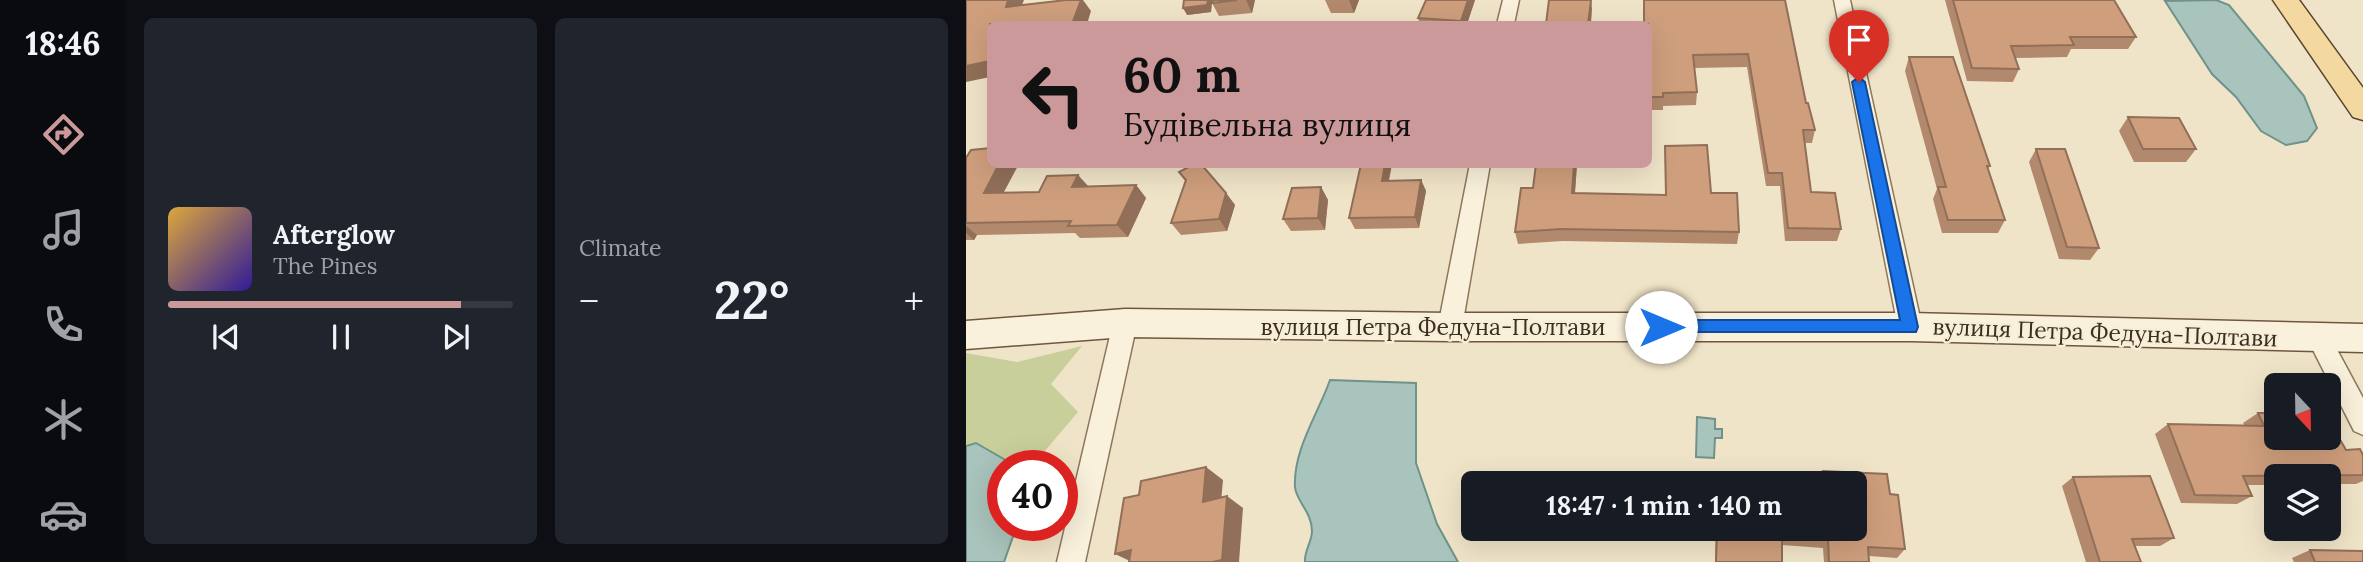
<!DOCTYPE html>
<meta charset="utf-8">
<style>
body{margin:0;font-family:Lora,serif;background:#20242c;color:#f1f3f6;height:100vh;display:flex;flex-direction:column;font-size:26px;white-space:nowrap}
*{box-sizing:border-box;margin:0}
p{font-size:23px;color:#9ea1a6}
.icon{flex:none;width:38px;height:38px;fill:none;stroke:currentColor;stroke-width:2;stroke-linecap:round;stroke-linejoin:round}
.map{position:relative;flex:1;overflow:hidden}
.sheet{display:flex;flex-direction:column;gap:18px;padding:18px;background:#0d0f14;width:840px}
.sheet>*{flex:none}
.banner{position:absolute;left:21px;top:21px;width:665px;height:147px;border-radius:10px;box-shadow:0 7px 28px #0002;background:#cc999b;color:#111;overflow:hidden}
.needle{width:46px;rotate:158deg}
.tools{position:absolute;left:1298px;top:373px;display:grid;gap:14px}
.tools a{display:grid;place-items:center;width:77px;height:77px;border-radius:10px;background:#171b24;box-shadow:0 7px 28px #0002;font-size:35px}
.speed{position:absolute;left:21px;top:450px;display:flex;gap:14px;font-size:35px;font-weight:700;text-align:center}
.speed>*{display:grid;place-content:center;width:91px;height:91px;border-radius:50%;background:#171b24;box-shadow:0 7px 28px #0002;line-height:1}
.speed .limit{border:10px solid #d22;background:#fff;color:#111}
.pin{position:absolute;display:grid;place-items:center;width:60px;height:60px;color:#fff;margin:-72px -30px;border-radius:50% 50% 50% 0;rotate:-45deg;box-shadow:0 0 7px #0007}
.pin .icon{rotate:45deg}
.me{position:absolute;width:77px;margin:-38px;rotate:90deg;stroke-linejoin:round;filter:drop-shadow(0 0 5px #0008)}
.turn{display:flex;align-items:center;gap:24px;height:147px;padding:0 21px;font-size:32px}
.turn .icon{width:91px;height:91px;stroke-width:2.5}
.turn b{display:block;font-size:49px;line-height:60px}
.big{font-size:52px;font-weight:700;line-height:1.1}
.sheet .card{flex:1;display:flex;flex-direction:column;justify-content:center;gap:10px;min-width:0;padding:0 24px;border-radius:10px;background:#20242c}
.song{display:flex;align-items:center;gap:21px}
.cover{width:84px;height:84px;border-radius:10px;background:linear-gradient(135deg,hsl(40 70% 55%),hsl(250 70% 35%))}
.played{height:7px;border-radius:4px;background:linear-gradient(90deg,#cc999b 85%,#363941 85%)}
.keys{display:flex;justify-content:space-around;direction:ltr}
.heat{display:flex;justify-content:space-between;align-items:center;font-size:38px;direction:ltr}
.sheet .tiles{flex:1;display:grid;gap:18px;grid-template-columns:repeat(2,1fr)}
.trip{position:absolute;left:495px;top:471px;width:406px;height:70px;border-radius:10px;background:#171b24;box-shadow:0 7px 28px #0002;font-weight:700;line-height:70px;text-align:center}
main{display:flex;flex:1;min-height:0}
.tab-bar{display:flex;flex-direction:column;width:126px;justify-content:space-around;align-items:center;background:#090b0e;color:#9ea1a6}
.tab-bar .icon{width:49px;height:49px}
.tab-bar .selected{color:#cc999b}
.tab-bar b{font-size:32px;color:#f1f3f6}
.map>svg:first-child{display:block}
</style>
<main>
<nav class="tab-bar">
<b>18:46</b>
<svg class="icon selected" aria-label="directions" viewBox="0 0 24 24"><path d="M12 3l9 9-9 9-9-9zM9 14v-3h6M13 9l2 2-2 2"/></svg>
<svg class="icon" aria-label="music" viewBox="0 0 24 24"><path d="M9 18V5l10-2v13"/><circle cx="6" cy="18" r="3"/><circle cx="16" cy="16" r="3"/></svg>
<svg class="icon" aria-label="phone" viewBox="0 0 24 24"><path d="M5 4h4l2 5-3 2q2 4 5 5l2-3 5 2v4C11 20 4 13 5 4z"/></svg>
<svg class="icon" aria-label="climate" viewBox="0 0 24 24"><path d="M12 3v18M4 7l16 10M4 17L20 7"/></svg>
<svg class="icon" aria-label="car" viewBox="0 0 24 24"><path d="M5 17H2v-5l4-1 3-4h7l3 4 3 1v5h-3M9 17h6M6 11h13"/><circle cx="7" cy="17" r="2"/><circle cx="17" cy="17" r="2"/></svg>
</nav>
<section class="sheet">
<div class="tiles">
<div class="card">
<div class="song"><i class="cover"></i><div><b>Afterglow</b><p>The Pines</p></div></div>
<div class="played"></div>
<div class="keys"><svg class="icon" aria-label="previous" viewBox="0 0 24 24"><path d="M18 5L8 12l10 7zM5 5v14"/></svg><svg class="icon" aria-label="pause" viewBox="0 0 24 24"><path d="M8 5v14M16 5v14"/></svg><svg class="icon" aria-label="next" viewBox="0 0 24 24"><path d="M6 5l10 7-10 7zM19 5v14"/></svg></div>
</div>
<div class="card"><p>Climate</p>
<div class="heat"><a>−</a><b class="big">22°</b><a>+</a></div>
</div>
</div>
</section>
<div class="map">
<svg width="1397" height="562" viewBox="0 0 1397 562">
<rect width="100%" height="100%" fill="#f0e4c8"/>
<polygon fill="#c9cf9b" points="116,346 85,384 112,412 67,465 48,465 28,454 0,487 0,353 51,362"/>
<g fill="#a9c4bc" stroke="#6f938a" stroke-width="2">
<polygon points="1250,0 1263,5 1338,96 1351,128 1341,141 1320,145 1295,131 1270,97 1246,74 1199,1"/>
<path d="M364 380 450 383V463L471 524 492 562H339C338 551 346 542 346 531 346 512 330 501 329 487 327 450 352 414 364 380Z"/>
<polygon points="731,417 749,419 749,429 756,429 756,438 749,438 748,458 730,457"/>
<polygon points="10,443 48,465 37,466 37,525 51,525 38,562 0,562 0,446"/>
</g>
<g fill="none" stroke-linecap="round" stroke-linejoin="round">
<defs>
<g id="street">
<polygon points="537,0 553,0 548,24 531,24"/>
<polygon points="868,0 884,0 956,327 952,334 944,337 936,334 932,327"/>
<polygon points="504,164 524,164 496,327 492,334 484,337 476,334 472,327"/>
<polygon points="159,313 167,316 171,323 119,562 91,562 147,323 151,316"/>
<polygon points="1353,328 1361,331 1397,398 1397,435 1388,431 1341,338 1345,331"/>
</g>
<polygon id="secondary" points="159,309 484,313 944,313 1397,324 1397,352 944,341 484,341 159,337 0,349 0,321"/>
<polygon id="primary" points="1307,0 1333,0 1397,88 1397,120 1387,117"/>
</defs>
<use href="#street" stroke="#8d765c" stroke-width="3"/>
<use href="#secondary" stroke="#6f573f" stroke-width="3"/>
<use href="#primary" stroke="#5b4430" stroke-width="3"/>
<use href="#street" fill="#faf1dc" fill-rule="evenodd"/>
<use href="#secondary" fill="#faf1dc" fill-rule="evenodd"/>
<use href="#primary" fill="#f3d9a0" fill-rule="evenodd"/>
</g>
<g fill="#b2896c">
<polygon points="247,0 289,0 286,13 253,16 246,3 245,12 221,15"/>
<polygon points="359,0 393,0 388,13 365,13"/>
<polygon points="509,0 501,24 454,24 452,18"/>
<polygon points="819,0 840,103 849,130 846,143 838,143 845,192 875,229 871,241 819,241 814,186 800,186 781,67 728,68 731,92 730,105 697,106 697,110 682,110 682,24"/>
<polygon points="979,0 1148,0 1170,37 1162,49 1105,49 1101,57 1049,58 1053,69 1047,82 1001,81"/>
<polygon points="943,57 1024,166 1022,169 1039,220 1032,233 976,233 967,199 971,189 939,71"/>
<polygon points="1162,117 1230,149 1220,162 1168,162 1153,131"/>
<polygon points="1070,149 1133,248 1124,260 1093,259 1063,162"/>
<polygon points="0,158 38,192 73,192 112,175 122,187 170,185 180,198 162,237 114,238 109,233 11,235 8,240 0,240"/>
<polygon points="266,164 300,164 268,167"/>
<polygon points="395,164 426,164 423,181 455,180 460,191 453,228 389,229 383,218"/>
<polygon points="611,164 609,193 700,195 745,193 773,232 771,244 597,241 552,244 549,232 567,188"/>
<polygon points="213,172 260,193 269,205 261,231 215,235 205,223 219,181"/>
<polygon points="355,187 362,200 359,230 325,231 317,219"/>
<polygon points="1292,413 1380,450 1397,455 1397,481 1390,484 1363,484 1363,476 1311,476 1311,485 1281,485 1286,496 1271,504 1215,503 1189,434 1202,424 1278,425 1277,423"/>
<polygon points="857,471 924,494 939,549 931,558 903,556 903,562 858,562 857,548 816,545 816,562 749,562 750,528 889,528 889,483 752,483 753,474 853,481"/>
<polygon points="1107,477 1208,538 1194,546 1169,546 1175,562 1120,562 1096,486"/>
<polygon points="1344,550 1397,562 1328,562 1326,558"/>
</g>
<g fill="#916f58">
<polygon points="42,0 58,0 50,20 40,7"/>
<polygon points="115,0 117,0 125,11 121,24 106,24"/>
<polygon points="242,0 246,0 245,12 221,15 217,8"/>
<polygon points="280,0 289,0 286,13"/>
<polygon points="383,0 393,0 388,13"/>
<polygon points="502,0 509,0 501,24 496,24 495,21"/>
<polygon points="625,0 626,9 625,24 622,24"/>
<polygon points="24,61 24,77 0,82 0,66"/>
<polygon points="33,164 53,164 31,205 18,193"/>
<polygon points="419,164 426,164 420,193 416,181"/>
<polygon points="608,164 611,164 608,205 606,193"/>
<polygon points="112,175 123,187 106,187"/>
<polygon points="455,180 460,191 453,228 449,217"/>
<polygon points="170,185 180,198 162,237 151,225"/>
<polygon points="355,187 362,200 359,230 352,218"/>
<polygon points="260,193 269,205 261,231 253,219"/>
<polygon points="0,226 11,235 8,240 0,233"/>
<polygon points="240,467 257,480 254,513 237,502"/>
<polygon points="261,496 277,508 273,562 246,562"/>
<polygon points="165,550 166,562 149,554"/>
</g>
<g fill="#cf9f7d" stroke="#916f58" stroke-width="2">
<polygon points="0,0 42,0 40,7 100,0 115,0 106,24 24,24 24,61 0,66"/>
<polygon points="218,0 242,0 241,5 217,8"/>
<polygon points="247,0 271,0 246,3"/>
<polygon points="460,0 502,0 495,21 452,18"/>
<polygon points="583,0 625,0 622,24 580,24"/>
<polygon points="678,0 819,0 840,103 842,103 849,130 837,130 845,192 869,193 875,229 822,228 816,173 802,173 782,54 727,55 731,92 697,93 697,97 682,97 682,24 678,24"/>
<polygon points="987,0 1148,0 1170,37 1104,37 1108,45 1045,46 1053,69 1006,68"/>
<polygon points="943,57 987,57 1024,166 1021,166 1039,220 982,220 972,187 980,187"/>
<polygon points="1162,117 1213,118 1230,149 1177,149"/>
<polygon points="741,145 745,193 771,193 773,232 595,229 549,232 555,188 567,188 570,164 608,164 606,193 700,195 699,146"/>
<polygon points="24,148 24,164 33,164 18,193 73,192 81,176 112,175 106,187 170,185 151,225 102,226 105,221 0,223 0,158 5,150"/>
<polygon points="1070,149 1099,149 1133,248 1101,247"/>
<polygon points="228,164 235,164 260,193 253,219 205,223 220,180 213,172"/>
<polygon points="395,164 419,164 416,181 455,180 449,217 383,218"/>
<polygon points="355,187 352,218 317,219 326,188"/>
<polygon points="1292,413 1311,413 1311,438 1363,438 1363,420 1380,450 1394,449 1397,455 1397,475 1277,476 1286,496 1229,495 1202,424 1298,426"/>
<polygon points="240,467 237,502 261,496 256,560 246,562 163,562 165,550 149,554 158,498 173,495 175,481"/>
<polygon points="857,471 921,474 924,494 932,495 939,549 902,547 903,562 863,562 862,539 816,536 816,562 750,562 751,528 889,528 889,483 753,483 753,474 858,482"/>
<polygon points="1184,476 1208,538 1166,539 1175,562 1134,562 1107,477"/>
<polygon points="1344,550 1397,551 1397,562 1349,562"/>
</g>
<polygon fill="#1a73e8" stroke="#114b97" stroke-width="2" points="893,77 899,82 952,327 950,332 689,332 687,327 689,322 695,320 934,320 886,82"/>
<g text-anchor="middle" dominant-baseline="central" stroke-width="5" stroke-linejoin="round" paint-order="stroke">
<g font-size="23" fill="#3d2e20" stroke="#f7eed8">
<text x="467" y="326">вулиця Петра Федуна-Полтави</text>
<text transform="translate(1139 332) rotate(2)">вулиця Петра Федуна-Полтави</text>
</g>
</g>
</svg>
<div class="tools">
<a><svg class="needle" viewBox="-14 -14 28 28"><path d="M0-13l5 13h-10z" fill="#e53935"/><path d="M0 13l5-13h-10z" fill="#9ea1a6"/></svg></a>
<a><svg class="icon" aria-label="layers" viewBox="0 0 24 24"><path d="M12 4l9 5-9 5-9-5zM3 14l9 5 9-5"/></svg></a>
</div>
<div class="speed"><div class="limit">40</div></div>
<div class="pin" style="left:893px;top:82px;background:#d93025"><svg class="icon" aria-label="arrive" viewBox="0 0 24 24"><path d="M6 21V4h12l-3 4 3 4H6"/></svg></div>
<svg class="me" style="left:695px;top:327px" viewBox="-20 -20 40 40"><circle r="19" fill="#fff"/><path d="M0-13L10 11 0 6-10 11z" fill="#1a73e8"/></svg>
<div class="trip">18:47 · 1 min · 140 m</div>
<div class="banner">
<div class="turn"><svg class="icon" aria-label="left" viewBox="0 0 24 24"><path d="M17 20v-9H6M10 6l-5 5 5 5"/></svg><div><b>60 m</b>Будівельна вулиця</div></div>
</div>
</div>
</main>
